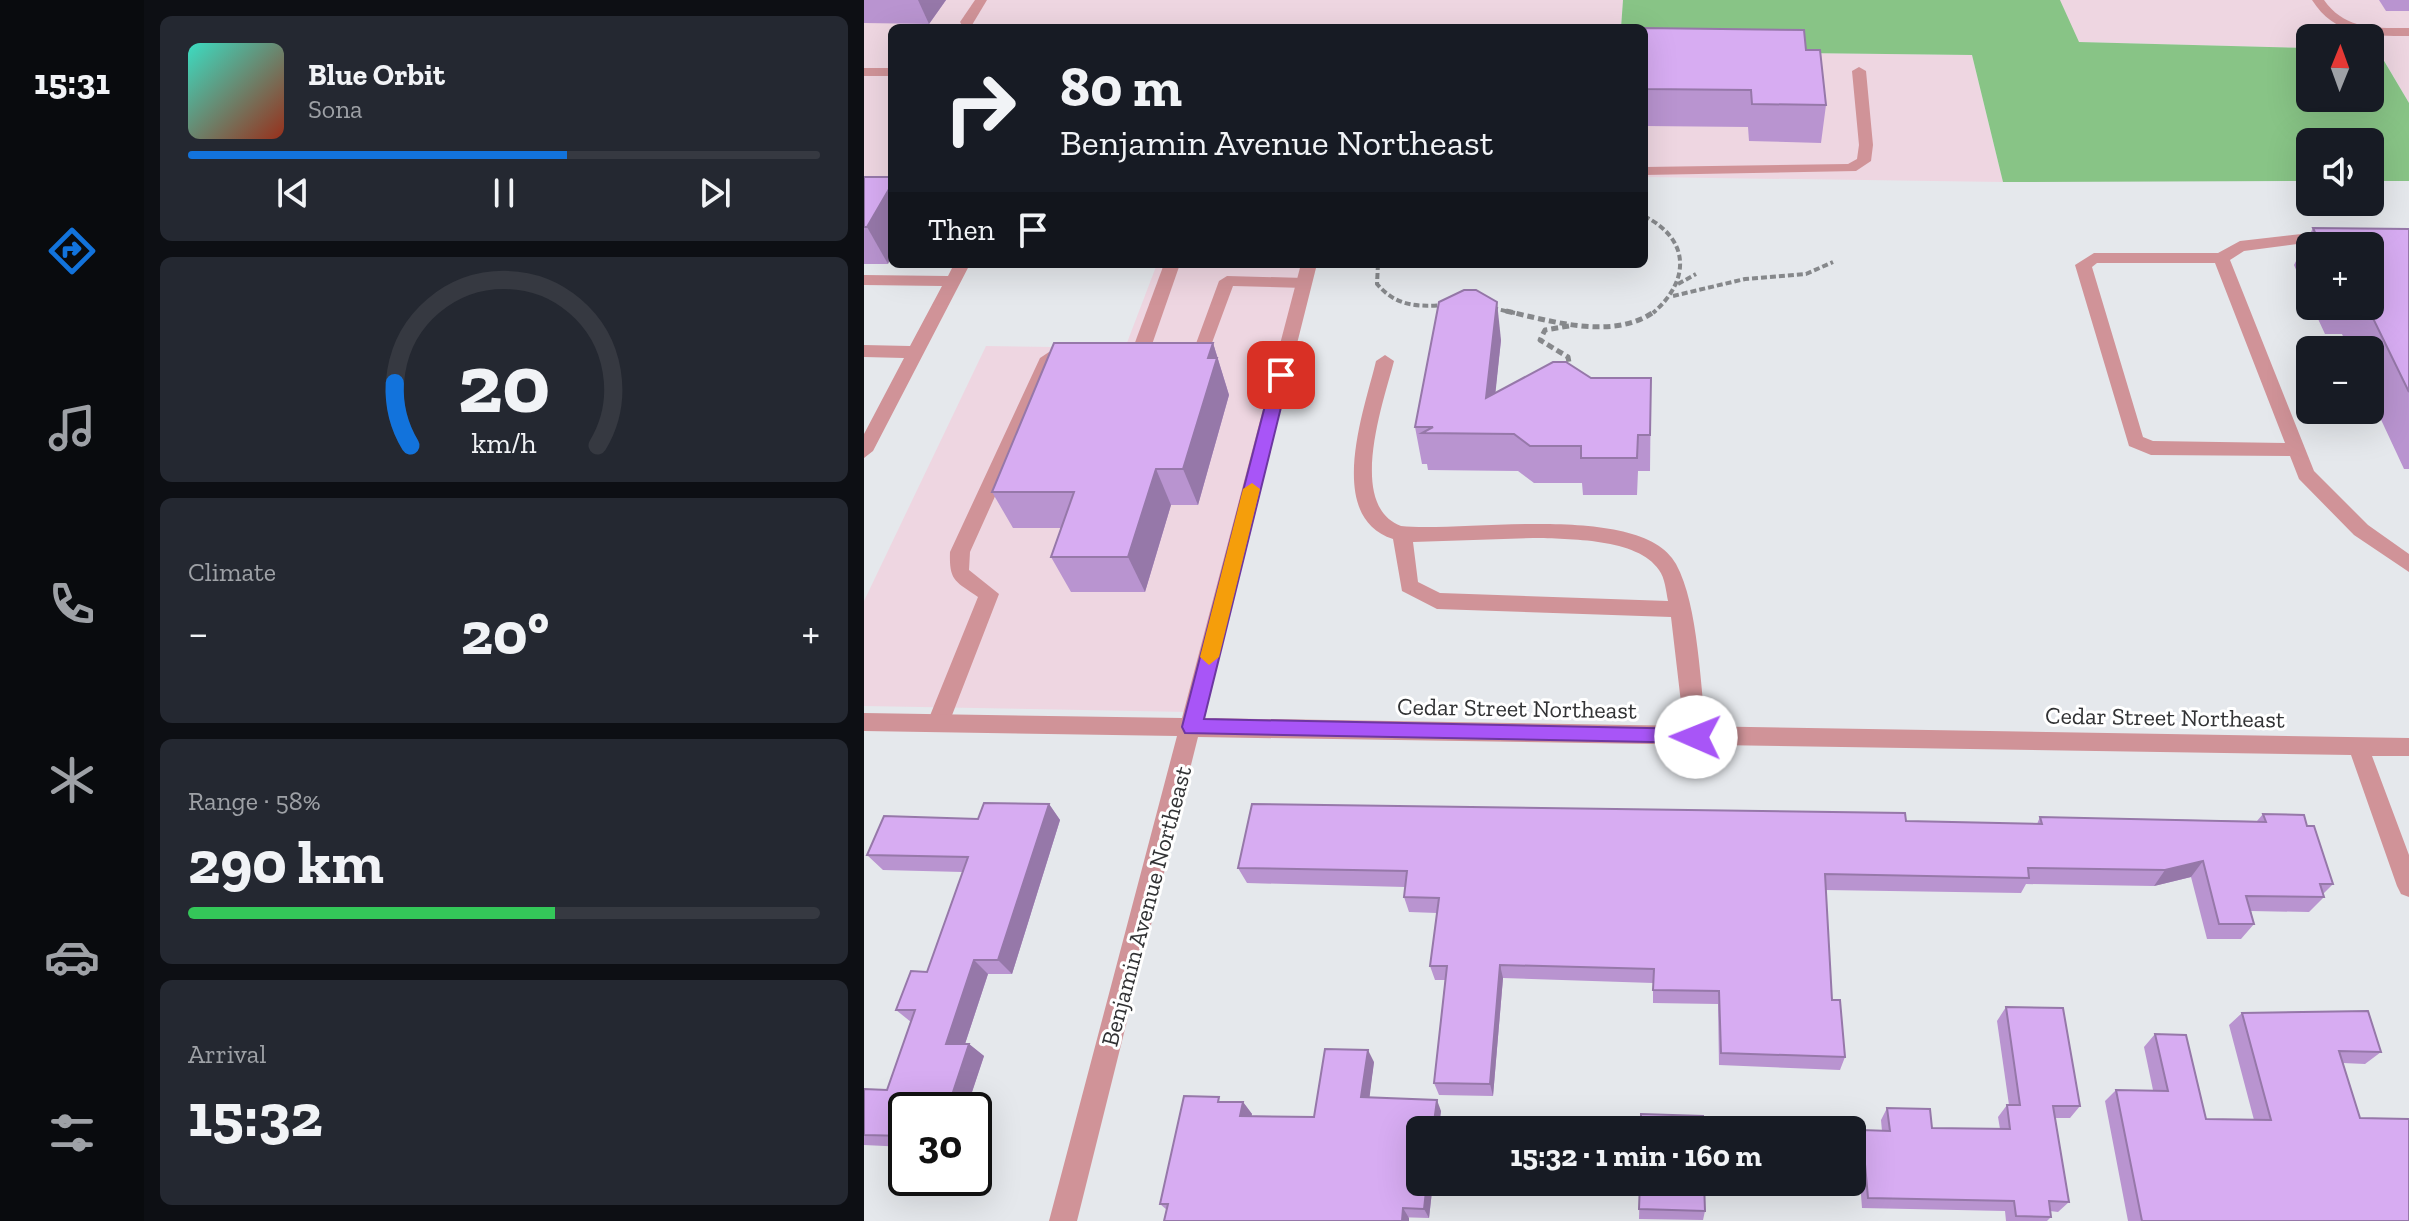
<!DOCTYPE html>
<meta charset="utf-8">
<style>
body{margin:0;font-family:"Zilla Slab",serif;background:#242831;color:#f1f3f6;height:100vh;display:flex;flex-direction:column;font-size:30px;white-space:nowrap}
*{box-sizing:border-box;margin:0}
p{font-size:26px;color:#9ea1a6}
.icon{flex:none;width:44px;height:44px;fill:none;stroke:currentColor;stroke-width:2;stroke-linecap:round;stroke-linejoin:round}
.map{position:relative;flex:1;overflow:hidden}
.side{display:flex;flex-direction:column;gap:16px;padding:16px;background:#0d0f14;width:720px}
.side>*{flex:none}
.top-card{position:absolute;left:24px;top:24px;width:760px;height:244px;border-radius:12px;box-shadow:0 8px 32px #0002;background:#171b24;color:#f1f3f6;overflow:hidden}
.needle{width:52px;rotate:1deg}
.tools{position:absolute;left:1432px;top:24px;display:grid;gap:16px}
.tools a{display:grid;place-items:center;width:88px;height:88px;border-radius:12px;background:#171b24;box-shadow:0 8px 32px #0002;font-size:40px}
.speed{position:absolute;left:24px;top:1092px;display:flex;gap:16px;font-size:40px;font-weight:700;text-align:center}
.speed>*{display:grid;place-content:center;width:104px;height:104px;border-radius:50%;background:#171b24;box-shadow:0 8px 32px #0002;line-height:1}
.speed .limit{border:4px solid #111;border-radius:12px;background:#fff;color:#111}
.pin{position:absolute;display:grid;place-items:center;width:68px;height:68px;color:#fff;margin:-34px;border-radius:16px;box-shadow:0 4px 12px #0006}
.me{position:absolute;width:88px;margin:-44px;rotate:271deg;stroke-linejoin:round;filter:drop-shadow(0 0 6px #0008)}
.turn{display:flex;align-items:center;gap:28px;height:168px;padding:0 40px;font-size:36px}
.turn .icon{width:104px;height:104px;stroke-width:2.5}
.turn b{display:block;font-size:56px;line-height:68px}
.then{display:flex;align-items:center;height:76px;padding:0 40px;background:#0003;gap:16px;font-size:30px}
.big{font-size:60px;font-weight:800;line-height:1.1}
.side .tile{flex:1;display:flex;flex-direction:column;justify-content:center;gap:12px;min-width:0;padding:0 28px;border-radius:12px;background:#242831}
.side .dial{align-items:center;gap:0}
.dial svg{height:208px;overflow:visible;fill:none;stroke:#363941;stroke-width:7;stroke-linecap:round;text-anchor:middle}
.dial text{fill:#f1f3f6;stroke:none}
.song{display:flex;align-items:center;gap:24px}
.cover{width:96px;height:96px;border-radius:12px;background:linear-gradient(135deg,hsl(170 70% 55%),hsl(10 70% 35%))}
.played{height:8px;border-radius:4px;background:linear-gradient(90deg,#1273dc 60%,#363941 60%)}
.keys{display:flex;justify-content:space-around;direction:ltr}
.heat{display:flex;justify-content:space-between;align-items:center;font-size:44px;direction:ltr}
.charge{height:12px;border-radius:6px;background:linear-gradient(90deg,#34c759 58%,#363941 0)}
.trip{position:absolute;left:542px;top:1116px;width:460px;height:80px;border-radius:12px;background:#171b24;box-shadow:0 8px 32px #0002;font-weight:800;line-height:80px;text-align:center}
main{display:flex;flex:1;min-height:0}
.tab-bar{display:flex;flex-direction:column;width:144px;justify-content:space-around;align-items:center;background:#090b0e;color:#9ea1a6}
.tab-bar .icon{width:56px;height:56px}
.tab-bar .active{color:#1273dc}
.tab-bar b{font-size:36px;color:#f1f3f6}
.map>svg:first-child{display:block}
</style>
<main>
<nav class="tab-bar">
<b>15:31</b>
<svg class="icon active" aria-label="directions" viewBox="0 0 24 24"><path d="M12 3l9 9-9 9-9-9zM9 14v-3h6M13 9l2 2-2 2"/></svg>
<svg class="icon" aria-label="music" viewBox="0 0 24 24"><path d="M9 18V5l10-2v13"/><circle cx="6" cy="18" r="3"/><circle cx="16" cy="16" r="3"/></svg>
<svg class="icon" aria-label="phone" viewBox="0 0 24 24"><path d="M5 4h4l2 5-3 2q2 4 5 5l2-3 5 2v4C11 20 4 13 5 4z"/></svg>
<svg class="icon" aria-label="climate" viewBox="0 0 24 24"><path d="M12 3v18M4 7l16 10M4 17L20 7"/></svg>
<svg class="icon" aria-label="car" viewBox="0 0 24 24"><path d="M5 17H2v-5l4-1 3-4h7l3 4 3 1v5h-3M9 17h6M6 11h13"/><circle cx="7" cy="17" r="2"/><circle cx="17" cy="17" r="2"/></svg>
<svg class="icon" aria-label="filters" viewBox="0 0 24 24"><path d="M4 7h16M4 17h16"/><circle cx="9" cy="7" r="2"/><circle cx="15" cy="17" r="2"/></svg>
</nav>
<section class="side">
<div class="tile">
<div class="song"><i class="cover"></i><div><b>Blue Orbit</b><p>Sona</p></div></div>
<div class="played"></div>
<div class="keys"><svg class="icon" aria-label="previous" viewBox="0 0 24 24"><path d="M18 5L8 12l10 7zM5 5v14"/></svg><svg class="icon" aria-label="pause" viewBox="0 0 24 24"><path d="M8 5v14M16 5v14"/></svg><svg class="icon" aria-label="next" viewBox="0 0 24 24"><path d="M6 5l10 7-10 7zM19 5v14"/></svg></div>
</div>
<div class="tile dial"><svg viewBox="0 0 100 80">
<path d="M14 69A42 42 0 1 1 86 69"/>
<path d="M14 69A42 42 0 0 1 8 45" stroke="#1273dc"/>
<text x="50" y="56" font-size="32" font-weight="700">20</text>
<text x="50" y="72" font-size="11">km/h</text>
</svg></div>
<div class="tile"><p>Climate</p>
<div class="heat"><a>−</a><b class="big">20°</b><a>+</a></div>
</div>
<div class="tile"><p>Range · 58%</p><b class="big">290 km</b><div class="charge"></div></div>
<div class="tile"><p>Arrival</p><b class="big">15:32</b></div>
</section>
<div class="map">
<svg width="1545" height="1221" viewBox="0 0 1545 1221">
<rect width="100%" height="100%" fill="#e5e8ec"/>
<g fill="#eed6e1">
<polygon points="0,0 898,0 898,2 759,0 757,28 28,28 28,194 0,193"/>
<polygon points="1196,0 1545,0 1545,103 1514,50 1506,49 1506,38 1446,38 1446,48 1214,42"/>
<polygon points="780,51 1108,55 1139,182 780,177"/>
<polygon points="293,264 447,264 325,712 0,706 0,601 122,346 261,348"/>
</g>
<polygon fill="#88c486" points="759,0 1196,0 1215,42 1446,48 1446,98 1506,98 1506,49 1513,49 1545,103 1545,181 1506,181 1506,142 1446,142 1446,181 1139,182 1108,55 780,51 780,28 757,28"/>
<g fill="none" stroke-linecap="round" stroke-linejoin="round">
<g stroke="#86888b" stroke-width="4" stroke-dasharray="6 3" stroke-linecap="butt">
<path d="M780 216C826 239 827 280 789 313"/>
<path d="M514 264 513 284C532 306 552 307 579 305"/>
<polyline points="814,284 832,274"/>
<polyline points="809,296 881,279 942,274 969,262"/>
<polyline points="628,308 651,313"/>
</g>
<g stroke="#86888b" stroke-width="5" stroke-dasharray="7 4" stroke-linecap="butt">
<path d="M642 311C687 321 750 341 791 311"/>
<polyline points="705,326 681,330 676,340 704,357 706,368"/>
</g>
<g fill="#d09398" fill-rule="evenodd">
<polygon points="111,0 123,0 108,25 98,25 96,22"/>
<path d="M1448 0H1460C1481 30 1512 28 1545 28V36C1505 36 1471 36 1448 0Z"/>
<polygon points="995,67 1002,71 1009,145 1007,161 992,171 780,175 780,167 984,164 993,159 995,145 988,71"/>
<rect x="0" y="68" width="28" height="8"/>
<path d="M1472 230 1480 235 1478 238 1380 251 1366 260 1450 471 1504 525 1545 554V572L1490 535 1435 479 1426 456 1287 455 1265 446 1211 265 1230 253H1354L1376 241ZM1233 263H1351L1421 443 1289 441 1279 437 1228 267Z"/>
<polygon points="90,264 106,264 9,451 0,458 0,434 40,358 0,357 0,345 46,346 78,286 0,285 0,275 84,276"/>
<polygon points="300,264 316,264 284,356 275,362 269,360 266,356"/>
<polygon points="363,276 440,278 448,283 440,288 369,286 342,359 318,359 318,351 330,349 355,281"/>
<path d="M185 352 194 354 197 358 191 363 106 552 105 570 135 594 85 723 82 729 74 732 66 729 63 723 114 597C91 581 85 581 86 552L176 358Z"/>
<path d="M521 355 530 361C520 401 482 505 537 526 597 533 778 501 812 564 835 606 836 688 843 737L840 744 832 746 824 744 821 737 807 617 573 609 538 591 529 539C460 517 501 408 512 361ZM669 538C704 539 774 538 795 570 801 578 802 591 804 601L576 593 554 582 549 542Z"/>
</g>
<polygon fill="#d09398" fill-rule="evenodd" points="437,264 453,264 339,718 1545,738 1545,756 1508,756 1545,855 1545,897 1537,894 1533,886 1487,755 334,737 213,1221 185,1221 313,736 0,731 0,713 318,718"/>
</g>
<g fill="#b994d0">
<polygon points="0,0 82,0 65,24 0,23"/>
<polygon points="1515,0 1545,0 1545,11 1522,11"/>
<polygon points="780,28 942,50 962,105 957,143 885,141 884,127 780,126"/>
<polygon points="0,177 24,264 0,264"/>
<polygon points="1449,228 1545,229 1545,469 1540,469 1506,396 1506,350 1485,350 1478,334 1461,334 1448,306 1506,306 1506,246 1446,246 1446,301 1430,265"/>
<polygon points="637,340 631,393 727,378 787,378 786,471 774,471 773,495 719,495 718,483 670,483 654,471 564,470 563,464 558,464 551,427"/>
<polygon points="349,343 365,395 334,505 307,505 281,592 207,592 187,557 197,528 149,528 128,492"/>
<polygon points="185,804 196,820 148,974 124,974 101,1044 105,1044 120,1056 102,1110 42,1110 42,1147 0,1145 0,1089 23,1090 47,1022 32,1010 63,972 99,872 19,870 3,855 114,819"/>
<polygon points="1399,814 1443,826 1469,884 1459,894 1460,897 1445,912 1387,911 1390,924 1377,939 1343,939 1327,877 1290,886 1162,884 1157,893 961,890 968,1000 981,1057 976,1070 855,1065 854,1004 789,1003 789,983 639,978 629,1096 575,1095 570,1083 581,980 571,980 566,966 573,913 545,912 540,897 541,887 383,883 374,868 1042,821 1173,824 1176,817 1393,821"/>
<polygon points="1142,1007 1216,1106 1206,1118 1191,1118 1205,1202 1194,1212 1186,1211 1187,1217 1183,1221 1142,1221 1141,1211 998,1208 993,1142 998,1130 1018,1131 1017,1120 1023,1108 1068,1128 1136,1129 1134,1117 1143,1105 1145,1105 1133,1021"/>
<polygon points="1378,1013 1517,1052 1501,1064 1479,1063 1496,1118 1545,1221 1264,1221 1241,1101 1252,1090 1289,1090 1280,1047 1291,1034 1342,1119 1390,1120 1365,1025"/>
<polygon points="510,1062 505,1097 577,1111 556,1182 569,1182 565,1218 303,1210 296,1204 360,1102 379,1102 388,1114 387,1116 450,1117"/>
<polygon points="776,1182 841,1211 839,1220 775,1219"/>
</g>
<g fill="#9678a9">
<polygon points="54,0 82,0 65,24"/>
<polygon points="28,184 28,256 24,264 3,227"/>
<polygon points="633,302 637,340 627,435 622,398"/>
<polygon points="349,343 365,395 334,505 319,469 344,358"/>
<polygon points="292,469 307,505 281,592 264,557"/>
<polygon points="185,804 196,820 148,974 134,960"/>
<polygon points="1339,861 1327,877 1290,886 1301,870"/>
<polygon points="110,960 124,974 97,1056 82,1044"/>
<polygon points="636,965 639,978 629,1096 626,1084"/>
<polygon points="105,1044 120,1056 102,1110 83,1110"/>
<polygon points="504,1050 510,1062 504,1109 497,1097"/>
<polygon points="573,1100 577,1111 575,1130 569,1130"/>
<polygon points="379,1102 388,1114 385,1127 376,1116"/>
<polygon points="563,1182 569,1182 565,1218 560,1209"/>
<polygon points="539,1208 545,1218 545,1221 538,1221"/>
</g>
<g fill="#d7acf2" stroke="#9678a9" stroke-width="2">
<polygon points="780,28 940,30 942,50 956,50 962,105 888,104 887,90 780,89"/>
<polygon points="0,177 28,177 28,184 3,227 0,227"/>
<polygon points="1449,228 1545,229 1545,392 1503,306 1506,306 1506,246 1457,246"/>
<polygon points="600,290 612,290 633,302 622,398 689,362 702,362 727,378 787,378 786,435 774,435 773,458 717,458 717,446 666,446 650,434 558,433 569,427 551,427 575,302"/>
<polygon points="190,343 349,343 344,358 353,358 319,469 292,469 264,557 187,557 210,492 128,492"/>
<polygon points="120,803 185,804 134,960 110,960 82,1044 105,1044 83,1110 42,1110 42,1136 0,1135 0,1089 23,1090 51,1010 32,1010 47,971 63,972 104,857 3,855 20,816 114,819"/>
<polygon points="388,804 1041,813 1042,821 1178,824 1176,817 1402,822 1399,814 1440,815 1443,826 1450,826 1469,884 1456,884 1460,897 1382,896 1390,924 1355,924 1339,861 1301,870 1164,868 1165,878 961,874 968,1000 976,1000 981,1057 857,1053 855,991 789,990 790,969 636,965 626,1084 570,1083 583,966 566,966 575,898 540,897 543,871 374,868"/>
<polygon points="1142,1007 1199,1008 1216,1106 1189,1106 1205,1202 1185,1201 1187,1217 1152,1216 1150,1201 1004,1198 998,1130 1026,1131 1023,1108 1066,1109 1068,1128 1146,1129 1143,1105 1156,1105"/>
<polygon points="1504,1011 1517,1052 1475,1051 1496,1118 1545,1119 1545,1221 1278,1221 1252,1090 1304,1091 1291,1034 1322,1035 1342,1119 1407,1120 1378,1013"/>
<polygon points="461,1049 504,1050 497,1097 573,1100 569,1130 556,1130 556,1182 563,1182 560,1209 539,1208 538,1221 300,1221 304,1204 296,1204 320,1096 355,1097 354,1102 379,1102 376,1116 450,1117"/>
<polygon points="777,1114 839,1116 839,1130 777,1130"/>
<polygon points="776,1182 840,1182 841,1211 775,1209"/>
</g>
<polygon fill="#a855f7" stroke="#6d37a1" stroke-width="2" points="417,369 425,375 340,719 832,729 839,731 842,737 839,743 321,733 318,727 409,375"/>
<polygon fill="#f59e0b" points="388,483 396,489 355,657 345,665 336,657 379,489"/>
<g text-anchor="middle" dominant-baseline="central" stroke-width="6" stroke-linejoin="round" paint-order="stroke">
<g font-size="24" fill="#313234" stroke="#fff">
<text transform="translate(653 708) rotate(1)">Cedar Street Northeast</text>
<text transform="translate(1301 717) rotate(1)">Cedar Street Northeast</text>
<text transform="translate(282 906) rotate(-75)">Benjamin Avenue Northeast</text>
</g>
</g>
</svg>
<div class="tools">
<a><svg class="needle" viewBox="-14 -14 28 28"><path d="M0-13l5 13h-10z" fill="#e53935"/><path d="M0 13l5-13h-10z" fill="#9ea1a6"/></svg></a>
<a><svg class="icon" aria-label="sound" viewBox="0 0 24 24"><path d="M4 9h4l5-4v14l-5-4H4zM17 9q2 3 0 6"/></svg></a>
<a>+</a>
<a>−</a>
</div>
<div class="speed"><div class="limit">30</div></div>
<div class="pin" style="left:417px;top:375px;background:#d93025"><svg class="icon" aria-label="arrive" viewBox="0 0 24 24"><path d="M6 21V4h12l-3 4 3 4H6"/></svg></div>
<svg class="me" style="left:832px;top:737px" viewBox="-20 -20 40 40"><circle r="19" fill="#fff"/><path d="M0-13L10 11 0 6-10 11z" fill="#a855f7"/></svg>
<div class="trip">15:32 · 1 min · 160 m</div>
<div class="top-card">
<div class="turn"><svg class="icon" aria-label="right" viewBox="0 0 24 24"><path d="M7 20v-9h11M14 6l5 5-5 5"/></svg><div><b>80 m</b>Benjamin Avenue Northeast</div></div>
<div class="then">Then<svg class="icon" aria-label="arrive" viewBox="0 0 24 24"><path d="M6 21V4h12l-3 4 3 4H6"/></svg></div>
</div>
</div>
</main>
